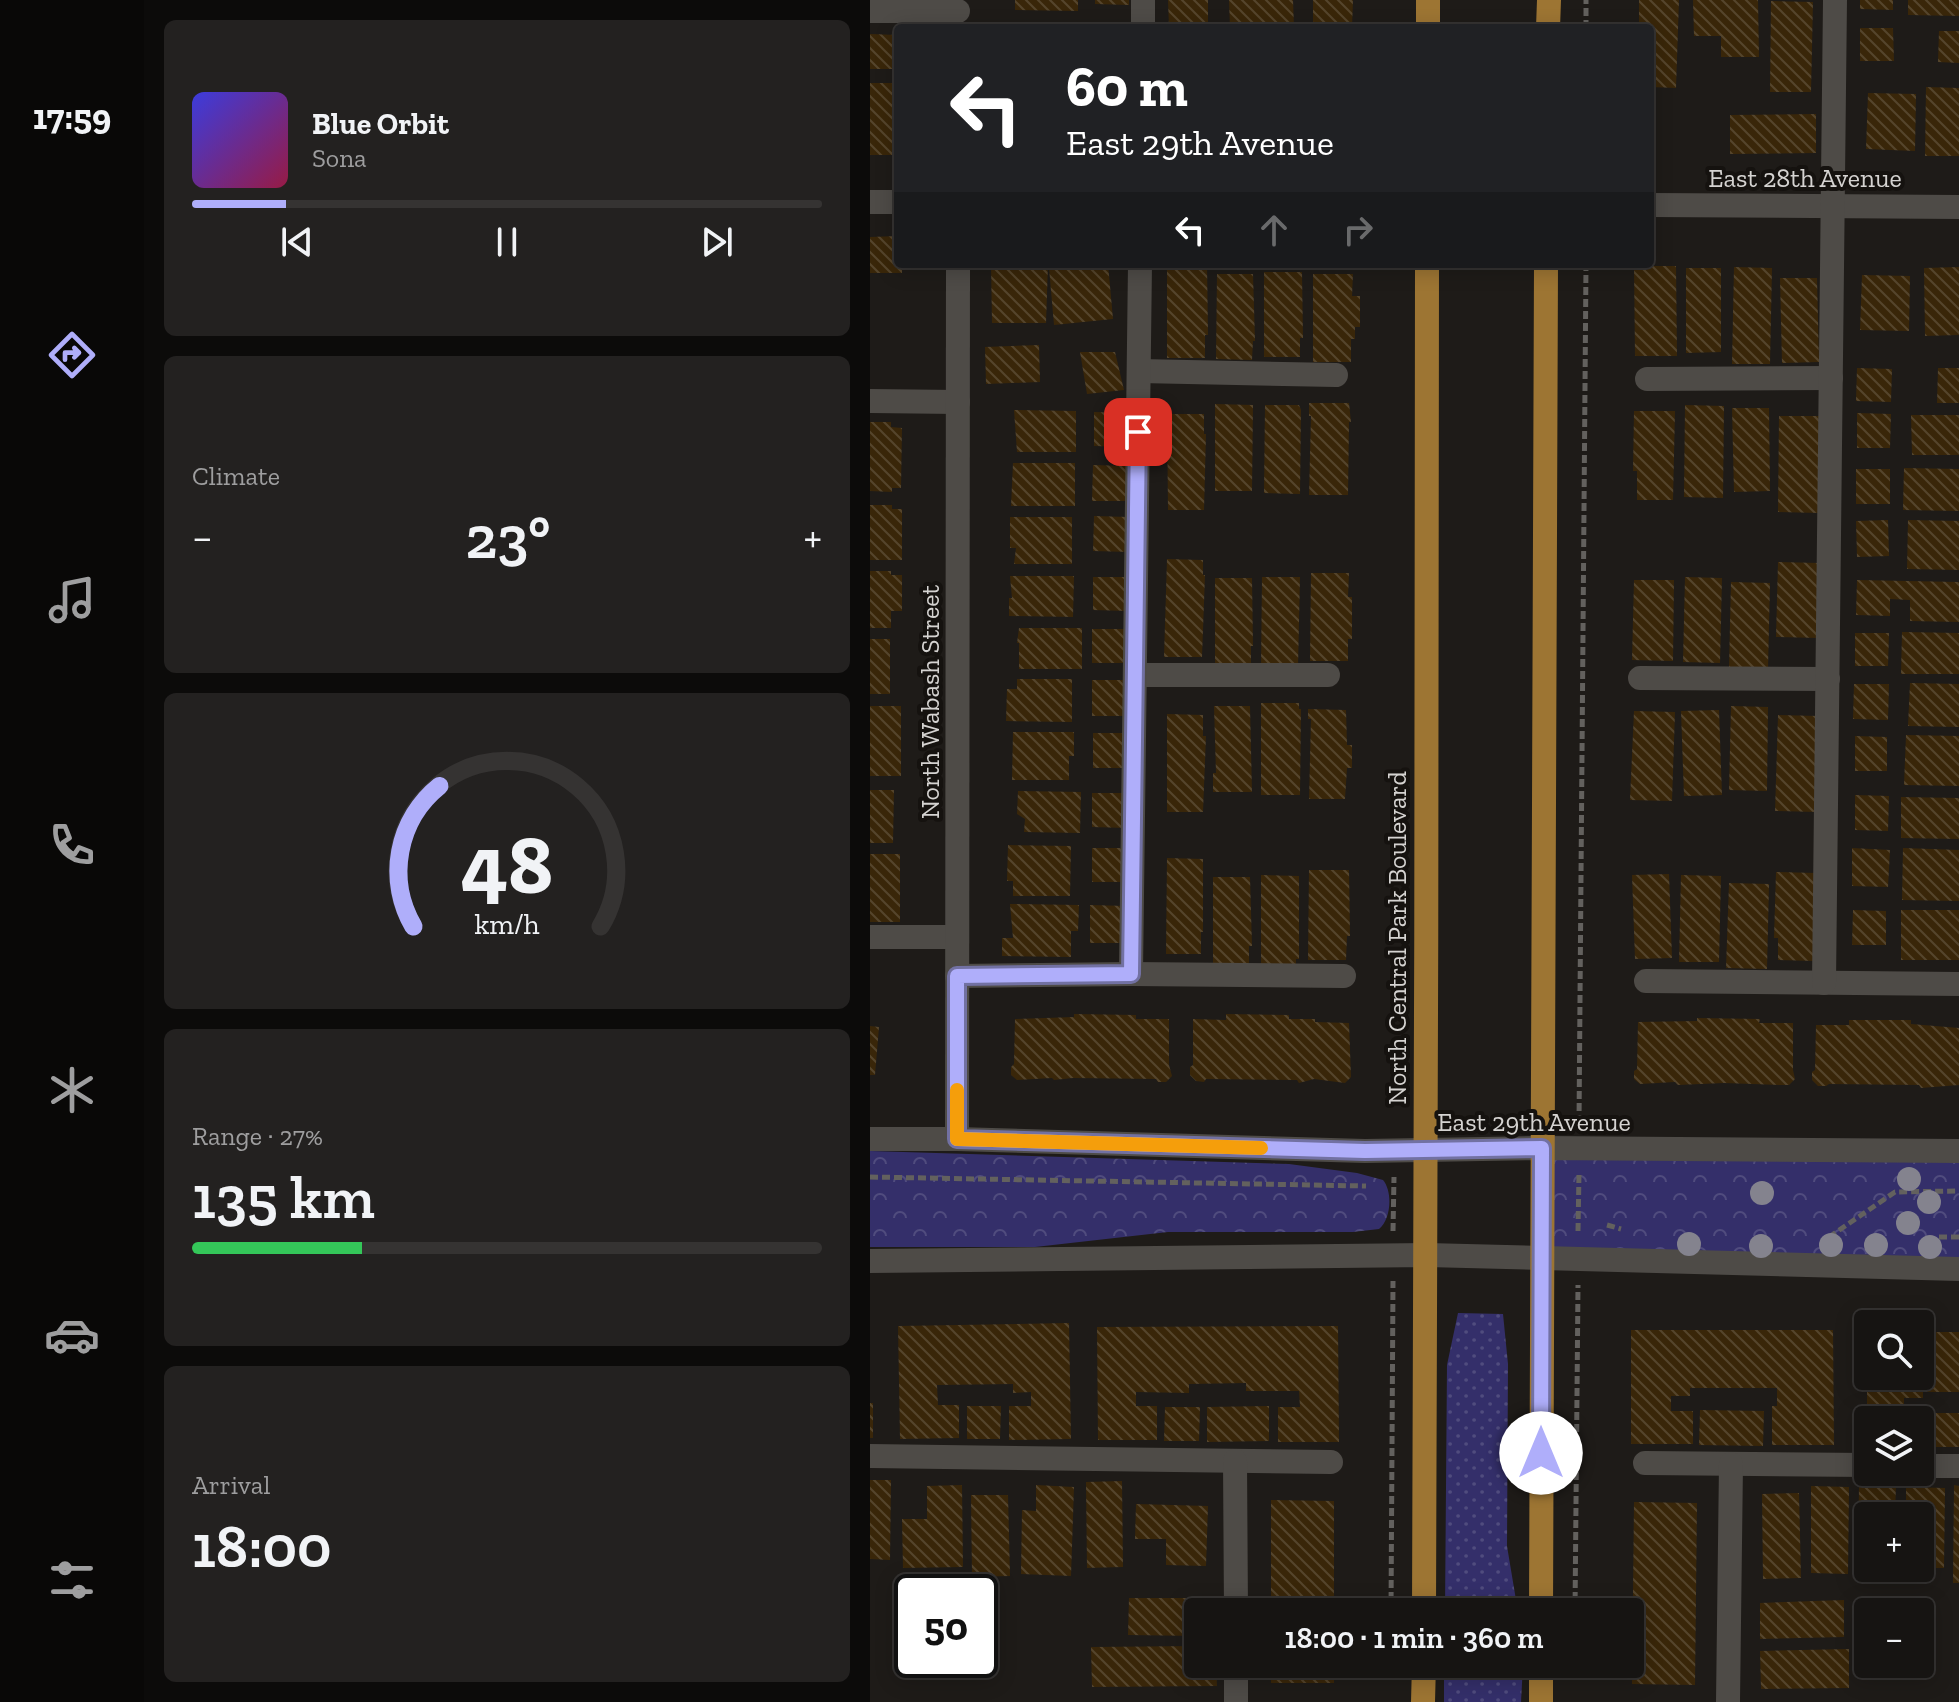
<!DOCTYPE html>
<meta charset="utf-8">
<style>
body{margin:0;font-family:"Zilla Slab",serif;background:#232120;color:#f1f3f6;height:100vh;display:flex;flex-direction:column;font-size:30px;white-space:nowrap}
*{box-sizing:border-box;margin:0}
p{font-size:26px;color:#9e9e9f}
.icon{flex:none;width:44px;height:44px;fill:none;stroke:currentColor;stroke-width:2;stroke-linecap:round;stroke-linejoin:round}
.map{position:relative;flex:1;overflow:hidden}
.details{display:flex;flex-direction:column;gap:20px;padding:20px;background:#0c0b0a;width:726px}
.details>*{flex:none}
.banner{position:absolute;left:24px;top:24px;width:760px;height:244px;border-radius:8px;box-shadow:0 4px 20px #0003,0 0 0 2px #353332;background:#202124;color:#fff;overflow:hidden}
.tools{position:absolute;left:984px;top:1310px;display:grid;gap:16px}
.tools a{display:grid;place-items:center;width:80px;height:80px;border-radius:8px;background:#161412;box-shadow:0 4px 20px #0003,0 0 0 2px #353332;font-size:40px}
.speed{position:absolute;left:24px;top:1574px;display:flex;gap:16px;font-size:40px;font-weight:700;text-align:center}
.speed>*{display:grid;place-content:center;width:104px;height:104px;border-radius:50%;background:#161412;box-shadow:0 4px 20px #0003,0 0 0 2px #353332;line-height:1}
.speed .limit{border:4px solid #111;border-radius:12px;background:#fff;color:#111}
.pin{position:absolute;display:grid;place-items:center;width:68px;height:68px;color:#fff;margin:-34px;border-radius:16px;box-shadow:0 4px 12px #0006}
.me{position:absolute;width:88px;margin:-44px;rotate:0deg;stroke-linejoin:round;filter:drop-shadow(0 0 6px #0008)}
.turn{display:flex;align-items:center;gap:28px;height:168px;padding:0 40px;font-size:36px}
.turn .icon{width:104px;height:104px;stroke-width:2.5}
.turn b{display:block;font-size:56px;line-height:68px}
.lanes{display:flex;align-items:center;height:76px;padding:0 40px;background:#0003;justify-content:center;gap:40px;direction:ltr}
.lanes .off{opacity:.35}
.big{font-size:60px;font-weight:600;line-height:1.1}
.details .tile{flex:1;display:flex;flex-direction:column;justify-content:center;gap:12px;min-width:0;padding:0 28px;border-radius:12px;background:#232120}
.details .dial{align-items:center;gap:0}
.dial svg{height:208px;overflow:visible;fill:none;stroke:#353332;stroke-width:7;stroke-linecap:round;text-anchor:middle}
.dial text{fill:#f1f3f6;stroke:none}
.song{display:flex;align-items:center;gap:24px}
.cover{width:96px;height:96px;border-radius:12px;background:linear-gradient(135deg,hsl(240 70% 55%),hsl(340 70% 35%))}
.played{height:8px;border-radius:4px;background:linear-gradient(90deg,#afaefa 15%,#353332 15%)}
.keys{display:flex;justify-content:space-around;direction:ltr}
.heat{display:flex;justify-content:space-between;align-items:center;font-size:44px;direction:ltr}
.charge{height:12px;border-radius:6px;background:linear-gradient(90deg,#34c759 27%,#353332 0)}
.trip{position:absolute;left:314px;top:1598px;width:460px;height:80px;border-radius:8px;background:#161412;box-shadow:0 4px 20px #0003,0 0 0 2px #353332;font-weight:600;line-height:80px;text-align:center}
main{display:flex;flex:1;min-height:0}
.tabs{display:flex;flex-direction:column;width:144px;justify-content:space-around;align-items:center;background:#090807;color:#9e9e9f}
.tabs .icon{width:56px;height:56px}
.tabs .on{color:#afaefa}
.tabs b{font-size:36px;color:#f1f3f6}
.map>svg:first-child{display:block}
</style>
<main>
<nav class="tabs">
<b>17:59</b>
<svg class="icon on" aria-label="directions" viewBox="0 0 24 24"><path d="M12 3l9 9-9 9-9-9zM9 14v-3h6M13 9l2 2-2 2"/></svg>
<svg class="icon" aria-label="music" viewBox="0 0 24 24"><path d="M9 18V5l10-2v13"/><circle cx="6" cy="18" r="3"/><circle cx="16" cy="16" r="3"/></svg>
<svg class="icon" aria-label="phone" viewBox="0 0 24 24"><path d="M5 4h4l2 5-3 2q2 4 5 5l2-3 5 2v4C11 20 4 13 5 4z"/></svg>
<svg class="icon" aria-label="climate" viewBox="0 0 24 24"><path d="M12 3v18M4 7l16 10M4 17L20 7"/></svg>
<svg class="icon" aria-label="car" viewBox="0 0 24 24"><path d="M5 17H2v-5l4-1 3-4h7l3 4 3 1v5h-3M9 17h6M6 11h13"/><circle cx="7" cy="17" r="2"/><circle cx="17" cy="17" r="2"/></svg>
<svg class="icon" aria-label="filters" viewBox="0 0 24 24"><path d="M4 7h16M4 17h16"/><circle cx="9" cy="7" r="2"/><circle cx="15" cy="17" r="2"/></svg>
</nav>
<section class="details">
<div class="tile">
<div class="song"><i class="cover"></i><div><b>Blue Orbit</b><p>Sona</p></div></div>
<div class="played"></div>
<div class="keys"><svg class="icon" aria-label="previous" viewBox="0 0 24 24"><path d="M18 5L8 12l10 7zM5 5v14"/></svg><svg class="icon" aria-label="pause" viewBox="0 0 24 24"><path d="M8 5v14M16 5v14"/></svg><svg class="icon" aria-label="next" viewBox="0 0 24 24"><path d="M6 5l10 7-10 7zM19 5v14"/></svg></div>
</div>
<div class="tile"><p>Climate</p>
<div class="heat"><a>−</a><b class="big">23°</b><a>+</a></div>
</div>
<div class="tile dial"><svg viewBox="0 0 100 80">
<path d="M14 69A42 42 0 1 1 86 69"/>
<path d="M14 69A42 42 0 0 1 24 15" stroke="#afaefa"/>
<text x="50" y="56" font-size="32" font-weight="700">48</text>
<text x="50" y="72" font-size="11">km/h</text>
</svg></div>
<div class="tile"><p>Range · 27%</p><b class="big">135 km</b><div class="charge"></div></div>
<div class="tile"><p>Arrival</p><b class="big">18:00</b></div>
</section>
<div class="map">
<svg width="1089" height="1702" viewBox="0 0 1089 1702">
<defs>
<pattern id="grass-dots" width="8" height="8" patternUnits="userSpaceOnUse" patternTransform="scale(2)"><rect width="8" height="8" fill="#342f6a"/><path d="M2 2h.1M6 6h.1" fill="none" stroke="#504c7e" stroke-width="1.8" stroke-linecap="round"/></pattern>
<pattern id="forest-crowns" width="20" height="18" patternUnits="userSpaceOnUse" patternTransform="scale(2)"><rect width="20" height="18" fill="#342f6a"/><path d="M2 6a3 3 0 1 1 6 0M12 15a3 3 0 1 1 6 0" fill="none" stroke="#504c7e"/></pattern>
<pattern id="building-back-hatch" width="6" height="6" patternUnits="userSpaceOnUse" patternTransform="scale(2)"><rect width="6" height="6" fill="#392609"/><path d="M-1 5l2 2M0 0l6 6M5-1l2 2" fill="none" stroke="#55452c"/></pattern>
</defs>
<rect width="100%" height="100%" fill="#1e1b18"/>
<g fill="url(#grass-dots)">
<polygon points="588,1313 633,1314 638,1364 637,1546 648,1612 575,1612 577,1365"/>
<polygon points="574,1664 653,1664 651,1702 574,1702"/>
</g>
<g fill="url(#forest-crowns)">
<polygon points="672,1148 1089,1151 1089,1269 672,1258"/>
<path d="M0 1151 419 1164 487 1173 513 1180C523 1192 521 1219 509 1229L483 1232H298L165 1247H0Z"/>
</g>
<g fill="url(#building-back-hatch)">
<polygon points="145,0 208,0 208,11 145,10"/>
<polygon points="225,0 259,0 259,5 225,4"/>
<polygon points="298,0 338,0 338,28 299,28"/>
<polygon points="359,0 423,0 424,28 360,28"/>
<polygon points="443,0 483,0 482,28 443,28"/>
<polygon points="769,0 809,0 806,88 780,87 780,28 769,28"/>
<polygon points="823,0 888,0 889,57 851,57 851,36 824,36"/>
<polygon points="990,0 1023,0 1023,10 990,9"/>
<polygon points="1038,0 1089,0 1089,16 1038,15"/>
<polygon points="901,1 943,2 941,92 900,92"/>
<polygon points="145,22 179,23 179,28 145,28"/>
<polygon points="990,28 1023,28 1024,61 990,61"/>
<polygon points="1069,31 1089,31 1089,63 1068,62"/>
<polygon points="0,34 28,35 28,69 0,69"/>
<rect x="0" y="83" width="28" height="72"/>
<polygon points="1056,87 1089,88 1089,156 1055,156"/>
<polygon points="998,93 1046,94 1045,151 996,149"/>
<polygon points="946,114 946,153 860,154 860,115"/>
<polygon points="28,236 28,264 32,264 32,273 0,273 0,237"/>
<polygon points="121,264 178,264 176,323 122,323"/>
<polygon points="220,264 238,264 243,319 184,325 179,268"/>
<polygon points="297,264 337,264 338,335 335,335 335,358 297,358"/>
<polygon points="764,266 806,266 807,356 765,356"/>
<polygon points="864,267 902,268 900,364 862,364"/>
<polygon points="1089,267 1089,335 1055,336 1054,268"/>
<polygon points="816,268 851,268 851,352 816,353"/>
<polygon points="394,272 432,272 433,338 430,338 430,357 394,357"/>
<polygon points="347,274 383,274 385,341 383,341 382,360 346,359"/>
<polygon points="443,274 483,274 482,296 490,296 490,327 485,327 485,339 481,339 481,362 443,362"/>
<polygon points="992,275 1040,276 1039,331 990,330"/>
<polygon points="910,278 947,278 949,362 912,363"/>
<polygon points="169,345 170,382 116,384 115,347"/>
<polygon points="210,352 245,352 254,390 217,394"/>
<polygon points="987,368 1022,369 1021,402 986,401"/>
<polygon points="1068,368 1089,368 1089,403 1067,403"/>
<polygon points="439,403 479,403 481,422 479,422 478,495 439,495 441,416 439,416"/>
<polygon points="345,404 383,405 382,491 345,491"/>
<polygon points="395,405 429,405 431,410 430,494 394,493"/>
<polygon points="815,405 854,406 853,498 814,497"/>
<polygon points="862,408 899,408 900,491 864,492"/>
<polygon points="144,410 206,411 206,452 147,452"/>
<polygon points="764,411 805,411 803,500 767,500 767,471 763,471"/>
<polygon points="224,412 258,413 257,447 224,446"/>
<polygon points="987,413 1021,414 1020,448 987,448"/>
<polygon points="297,414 334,414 334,434 336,434 334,510 298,510"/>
<polygon points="1041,415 1089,415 1089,455 1042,455"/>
<polygon points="909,416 949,416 949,513 908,512"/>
<polygon points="0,422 21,422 21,427 32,428 31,488 22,488 22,492 0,491"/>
<polygon points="143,463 205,463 205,506 141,506"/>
<polygon points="223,465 258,466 258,501 222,501"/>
<polygon points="1034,468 1089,469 1089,511 1033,510"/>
<rect x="986" y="469" width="34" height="35"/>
<polygon points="0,505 22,505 22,509 32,509 32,560 0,560"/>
<polygon points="224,516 259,517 259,552 223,551"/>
<polygon points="140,517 202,517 202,564 144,564 146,548 140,548"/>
<polygon points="1018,520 1019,556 987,557 986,521"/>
<polygon points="1038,520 1089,521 1089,570 1037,569"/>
<polygon points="297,559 333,560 333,575 335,575 332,657 294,657"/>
<polygon points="908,562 949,563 948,638 906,637"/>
<polygon points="0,571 21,571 21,575 32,575 32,611 21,611 21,628 0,628"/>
<polygon points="441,573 479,573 478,597 482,597 482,639 478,639 478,661 440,661"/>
<polygon points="140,576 204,576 203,617 139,616 139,598 142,598"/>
<polygon points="223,577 258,577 257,611 223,610"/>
<polygon points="392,577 430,577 428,667 391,667"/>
<polygon points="815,577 852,578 850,663 813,662"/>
<polygon points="345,578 382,578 383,646 381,646 381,664 345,664"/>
<polygon points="764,580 804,580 803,661 762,660"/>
<polygon points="987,580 1089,582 1089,622 1040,621 1040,600 1020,599 1020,616 986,615"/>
<polygon points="861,582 900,583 898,668 859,667"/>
<polygon points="149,628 212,628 212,669 149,669 149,643 147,643"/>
<polygon points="222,629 259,629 258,663 222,663"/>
<polygon points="1032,632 1089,633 1089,674 1031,674"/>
<polygon points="985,633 1019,633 1018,666 985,666"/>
<rect x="0" y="639" width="20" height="55"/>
<polygon points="147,679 202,679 202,722 136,721 137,689 147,689"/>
<polygon points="222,680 258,680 257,716 222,716"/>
<polygon points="1040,683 1089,684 1089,727 1038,726"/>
<polygon points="984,684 1019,684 1018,720 983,719"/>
<polygon points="391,703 429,703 429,709 431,709 430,795 391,795"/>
<rect x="0" y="706" width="31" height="70"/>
<polygon points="344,706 380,706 382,792 343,792 343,773 346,773"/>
<polygon points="861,706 898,707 897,791 859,790"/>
<polygon points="438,709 476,710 477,745 482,745 482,768 477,768 475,799 439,799 441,719 438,719"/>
<polygon points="849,710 852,795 814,796 811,711"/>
<polygon points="764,711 805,712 802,801 760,800"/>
<polygon points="297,714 333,715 333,736 336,736 333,812 297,812"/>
<polygon points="908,715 949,716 946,812 905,811"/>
<polygon points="143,732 204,732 204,756 199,756 199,780 142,780"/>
<rect x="223" y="733" width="34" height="35"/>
<polygon points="1036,735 1089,736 1089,786 1034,785"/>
<polygon points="985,736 1017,737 1017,771 985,771"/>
<polygon points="0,790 24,790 23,843 0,843"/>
<polygon points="148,791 211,792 210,833 154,832 155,819 147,814"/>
<polygon points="222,793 256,793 256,828 222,827"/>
<polygon points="985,795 1019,796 1018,831 985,830"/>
<polygon points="1031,797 1089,798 1089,839 1031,838"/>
<polygon points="138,845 201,846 200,896 143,896 143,881 137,881"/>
<rect x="222" y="848" width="34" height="34"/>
<polygon points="982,848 1020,850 1018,887 982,886"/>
<polygon points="1033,848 1089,850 1089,901 1032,900"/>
<rect x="0" y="854" width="30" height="68"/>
<polygon points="297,858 333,859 333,932 331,932 331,954 296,954"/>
<polygon points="439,870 479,870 480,936 477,936 476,960 438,960"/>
<polygon points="906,872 946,873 944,961 908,960 908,938 904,938"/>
<polygon points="799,874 802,958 765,959 762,875"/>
<polygon points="391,875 429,876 429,959 426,959 426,966 391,966"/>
<polygon points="811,875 851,876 849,962 809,962"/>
<polygon points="343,877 380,877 382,946 379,946 379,963 343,963"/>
<polygon points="859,883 899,884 897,969 856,968"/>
<polygon points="140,904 209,905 208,931 201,931 201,957 132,956 132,938 143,938"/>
<polygon points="220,905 257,906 257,943 220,943"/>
<polygon points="983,910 1016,911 1016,945 982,945"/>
<rect x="1031" y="910" width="58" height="50"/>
<polygon points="204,1014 266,1015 266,1019 299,1019 299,1065 302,1076 296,1082 288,1082 286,1079 203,1078 184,1080 182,1078 147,1080 141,1075 141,1067 144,1064 145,1019 204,1017"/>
<polygon points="356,1014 419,1015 419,1019 445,1019 445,1022 479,1023 481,1077 475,1083 444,1079 429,1083 427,1080 336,1079 334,1082 326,1081 320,1075 320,1067 323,1065 323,1019 356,1020"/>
<polygon points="827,1018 890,1019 889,1023 923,1023 923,1070 925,1079 919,1085 911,1085 854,1083 808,1085 805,1082 770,1084 764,1079 764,1071 767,1069 768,1022 827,1021"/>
<polygon points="979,1020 1041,1020 1041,1024 1089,1028 1089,1085 1051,1088 1049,1085 959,1084 956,1086 948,1086 942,1080 942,1072 945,1070 946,1025 979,1025"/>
<polygon points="0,1026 9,1027 5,1075 0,1075"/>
<polygon points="199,1323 201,1439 139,1440 139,1406 161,1406 161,1392 143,1393 143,1384 67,1385 68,1405 89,1405 89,1438 30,1439 28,1326"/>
<polygon points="468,1326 469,1442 408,1442 408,1407 430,1407 429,1391 376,1391 376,1383 319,1384 319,1393 266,1392 266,1406 287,1406 287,1440 228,1440 227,1327"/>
<polygon points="761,1330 963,1330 964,1445 902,1445 902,1406 907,1406 907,1388 820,1388 820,1396 801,1396 801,1411 823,1411 823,1444 761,1444"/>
<polygon points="1050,1332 1089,1332 1089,1392 1053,1392 1053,1398 1034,1398 1034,1412 1057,1412 1057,1446 1050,1446 1050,1420 997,1420 997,1376 1050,1376"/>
<rect x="0" y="1403" width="3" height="35"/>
<polygon points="97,1406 131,1406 130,1439 97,1439"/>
<polygon points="399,1406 399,1441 337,1442 337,1407"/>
<polygon points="295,1407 330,1407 329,1441 294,1441"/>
<polygon points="830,1410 894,1411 893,1446 829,1445"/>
<polygon points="1064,1413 1089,1413 1089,1447 1065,1447"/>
<polygon points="0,1480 21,1480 20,1560 0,1559"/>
<polygon points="252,1481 253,1567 217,1568 216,1482"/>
<polygon points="92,1485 93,1567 33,1568 32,1519 57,1519 57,1486"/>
<polygon points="166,1485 204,1487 201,1576 151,1574 152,1510 166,1511"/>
<polygon points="989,1485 1026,1485 1025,1516 998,1516 998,1557 988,1557"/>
<polygon points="1084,1485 1089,1486 1089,1583 1083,1583"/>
<polygon points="941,1486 979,1487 978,1574 941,1573"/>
<polygon points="1036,1487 1075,1488 1074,1568 1050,1568 1050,1516 1036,1516"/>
<polygon points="929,1493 931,1578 893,1579 892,1494"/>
<polygon points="101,1495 138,1495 140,1576 102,1577"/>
<polygon points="401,1500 464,1501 464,1612 401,1612"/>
<polygon points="764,1502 827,1503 825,1685 762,1684"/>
<polygon points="266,1504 338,1506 336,1566 296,1565 296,1539 265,1539"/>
<polygon points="259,1598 348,1598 347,1612 328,1612 328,1636 258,1635"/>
<polygon points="974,1600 974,1637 890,1639 890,1603"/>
<polygon points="328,1646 328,1664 346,1664 347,1686 222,1687 221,1647"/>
<polygon points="979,1649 979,1688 891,1689 890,1651"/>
<rect x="401" y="1664" width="63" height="19"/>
</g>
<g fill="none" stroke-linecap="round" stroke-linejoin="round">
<g stroke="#63615e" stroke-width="5" stroke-dasharray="8 4" stroke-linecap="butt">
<polyline points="716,28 716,0"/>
<polyline points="709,1123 716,264"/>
<polyline points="0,1177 496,1186"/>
<polyline points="737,1225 751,1229"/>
<polyline points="523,1231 524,1177"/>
<polyline points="708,1231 709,1173"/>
<polyline points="959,1237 1025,1192 1089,1191"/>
<polyline points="1069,1237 1089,1237"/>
<polyline points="521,1612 523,1281"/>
<polyline points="705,1612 708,1285"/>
</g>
<g stroke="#4e4b47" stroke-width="24">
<polyline points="0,11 88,11"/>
<polyline points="273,28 273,0"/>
<polyline points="0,202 28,202"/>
<polyline points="780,205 1089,207"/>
<polyline points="269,371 466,375"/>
<polyline points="777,379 961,378"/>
<polyline points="0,401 88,402"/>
<polyline points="265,675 458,675"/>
<polyline points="770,678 958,679"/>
<polyline points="0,937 87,937"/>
<polyline points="261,974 270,264"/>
<polyline points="87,976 261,974 474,976"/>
<polyline points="776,981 1089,984"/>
<polyline points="954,983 965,0"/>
<polyline points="0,1139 87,1139 495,1151 672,1148 1089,1151"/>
<polyline points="87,1139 88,264"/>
<polyline points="0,1261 557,1255 1089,1269"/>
<polyline points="0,1456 461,1462"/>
<polyline points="365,1461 366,1612"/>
<polyline points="775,1463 998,1465"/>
<polyline points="1050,1466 1089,1466"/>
<polyline points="366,1664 366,1702"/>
<polyline points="858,1702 861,1464"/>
</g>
<g stroke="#9d7533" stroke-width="24">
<polyline points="558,28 558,0"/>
<polyline points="678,28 679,0"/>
<path d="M554 1612C558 1163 555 713 557 264"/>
<polyline points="671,1612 676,264"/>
<polyline points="553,1702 554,1664"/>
<polyline points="671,1702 671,1664"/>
</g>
</g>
<g fill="#84838e">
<circle cx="1039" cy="1179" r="12"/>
<circle cx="892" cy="1193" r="12"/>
<circle cx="1059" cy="1202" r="12"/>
<circle cx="1038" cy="1223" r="12"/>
<circle cx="819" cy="1244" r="12"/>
<circle cx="961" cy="1245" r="12"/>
<circle cx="1006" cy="1245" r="12"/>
<circle cx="891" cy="1246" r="12"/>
<circle cx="1060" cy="1247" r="12"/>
</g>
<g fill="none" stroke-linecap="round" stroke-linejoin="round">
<defs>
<polyline id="route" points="268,432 261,974 87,976 87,1139 495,1151 672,1148 671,1453"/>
</defs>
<use href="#route" stroke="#7271a2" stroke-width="20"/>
<use href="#route" stroke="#afaefa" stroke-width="14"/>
<polyline stroke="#f59e0b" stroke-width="14" points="87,1090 87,1139 391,1148"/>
</g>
<g text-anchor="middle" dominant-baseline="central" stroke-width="8" stroke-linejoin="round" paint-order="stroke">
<g font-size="26" fill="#d5d3d1" stroke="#15120f">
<text x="935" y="178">East 28th Avenue</text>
<text transform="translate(60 702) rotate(-90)">North Wabash Street</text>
<text transform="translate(527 938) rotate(-90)">North Central Park Boulevard</text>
<text x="664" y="1122">East 29th Avenue</text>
</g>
</g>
</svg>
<div class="tools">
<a><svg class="icon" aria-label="search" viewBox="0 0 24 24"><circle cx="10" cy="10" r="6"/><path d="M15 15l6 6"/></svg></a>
<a><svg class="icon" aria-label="layers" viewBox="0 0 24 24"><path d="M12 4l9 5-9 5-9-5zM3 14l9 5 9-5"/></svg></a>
<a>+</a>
<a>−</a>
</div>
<div class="speed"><div class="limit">50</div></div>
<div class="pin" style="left:268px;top:432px;background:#d93025"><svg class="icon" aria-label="arrive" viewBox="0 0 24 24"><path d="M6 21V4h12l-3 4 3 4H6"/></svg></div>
<svg class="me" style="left:671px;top:1453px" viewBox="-20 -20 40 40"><circle r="19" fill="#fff"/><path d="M0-13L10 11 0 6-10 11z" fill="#afaefa"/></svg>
<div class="trip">18:00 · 1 min · 360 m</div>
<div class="banner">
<div class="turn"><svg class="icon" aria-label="left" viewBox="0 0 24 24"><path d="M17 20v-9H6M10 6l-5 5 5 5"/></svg><div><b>60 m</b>East 29th Avenue</div></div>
<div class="lanes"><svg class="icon" aria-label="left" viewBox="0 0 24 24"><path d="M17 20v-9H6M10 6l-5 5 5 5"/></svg><svg class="icon off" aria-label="ahead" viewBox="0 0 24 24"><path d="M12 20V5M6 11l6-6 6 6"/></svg><svg class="icon off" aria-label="right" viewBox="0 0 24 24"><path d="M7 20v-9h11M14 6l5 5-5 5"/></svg></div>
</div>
</div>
</main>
